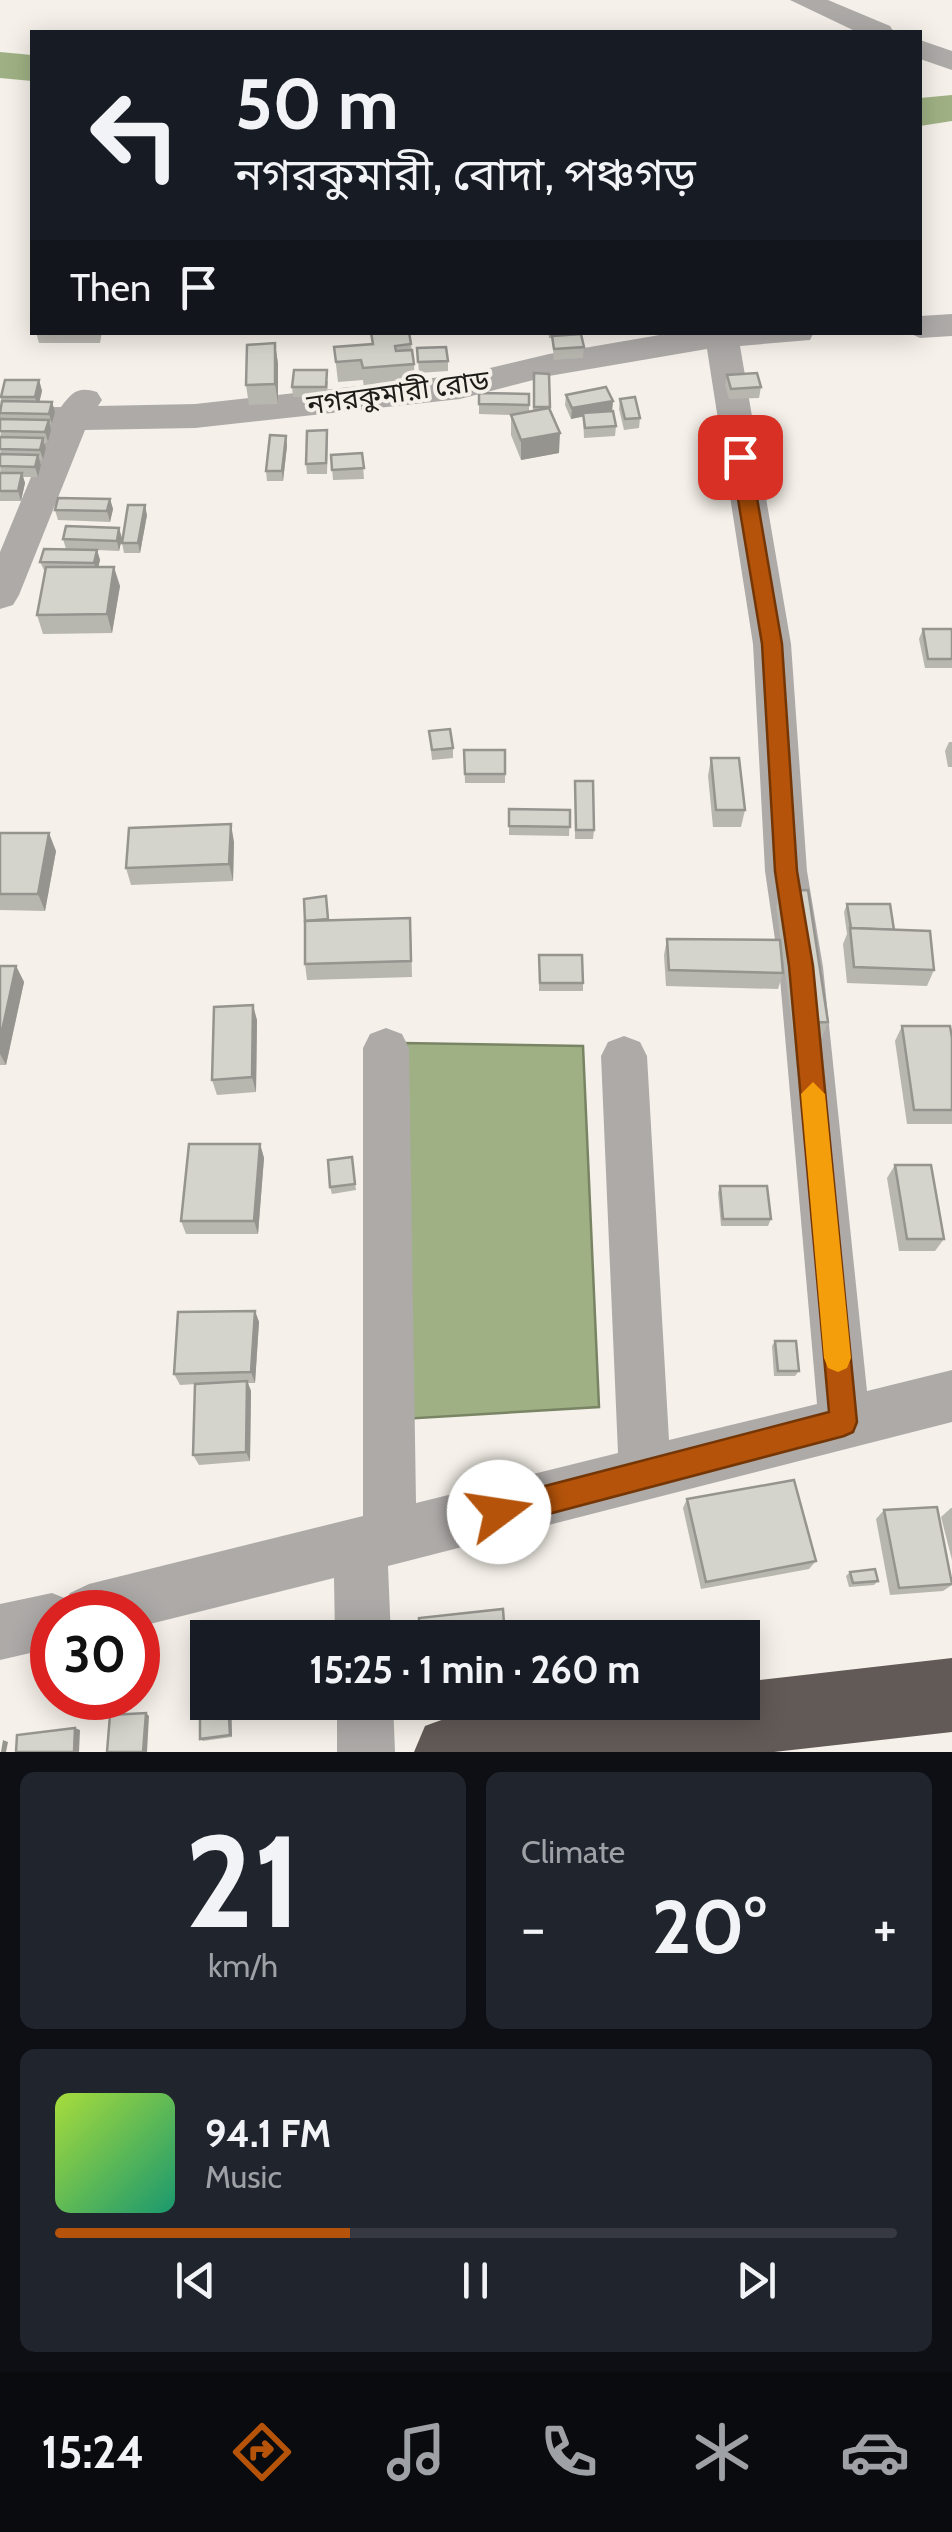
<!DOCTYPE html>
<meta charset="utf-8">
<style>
body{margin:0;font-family:Cabin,"Noto Sans Bengali",sans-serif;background:#20242c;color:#f1f3f6;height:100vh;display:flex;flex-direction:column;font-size:38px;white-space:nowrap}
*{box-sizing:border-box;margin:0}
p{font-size:32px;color:#9ea1a6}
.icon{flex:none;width:55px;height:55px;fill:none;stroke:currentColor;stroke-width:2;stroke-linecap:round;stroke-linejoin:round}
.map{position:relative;height:1752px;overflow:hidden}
.sheet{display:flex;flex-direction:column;gap:20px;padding:20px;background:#0d0f14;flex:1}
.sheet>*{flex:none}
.guide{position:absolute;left:30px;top:30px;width:892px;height:305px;border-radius:0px;box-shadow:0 5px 25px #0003;background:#171b24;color:#f1f3f6;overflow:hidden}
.speed{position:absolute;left:30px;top:1590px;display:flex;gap:20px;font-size:50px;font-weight:700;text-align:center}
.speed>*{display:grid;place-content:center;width:130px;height:130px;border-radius:50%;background:#171b24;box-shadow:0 5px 25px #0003;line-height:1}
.speed .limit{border:15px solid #d22;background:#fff;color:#111}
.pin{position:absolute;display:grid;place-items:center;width:85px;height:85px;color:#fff;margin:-42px;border-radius:20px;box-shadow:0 5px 15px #0006}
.me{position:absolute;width:110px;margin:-55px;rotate:76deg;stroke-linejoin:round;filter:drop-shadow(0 0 8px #0008)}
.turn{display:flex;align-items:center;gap:35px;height:210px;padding:0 40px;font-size:45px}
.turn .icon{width:130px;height:130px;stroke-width:2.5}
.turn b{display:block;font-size:70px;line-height:85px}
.then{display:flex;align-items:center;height:95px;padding:0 40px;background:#0003;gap:20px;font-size:38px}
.big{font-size:75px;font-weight:800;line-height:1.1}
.sheet .widget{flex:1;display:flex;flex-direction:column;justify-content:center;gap:15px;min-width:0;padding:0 35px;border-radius:15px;background:#20242c}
.sheet .dial{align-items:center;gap:0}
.dial b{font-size:130px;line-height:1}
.song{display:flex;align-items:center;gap:30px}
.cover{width:120px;height:120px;border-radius:15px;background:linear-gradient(135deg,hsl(80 70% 55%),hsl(160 70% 35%))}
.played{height:10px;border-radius:5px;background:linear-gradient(90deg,#b45309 35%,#363941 35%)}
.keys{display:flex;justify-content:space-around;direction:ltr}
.heat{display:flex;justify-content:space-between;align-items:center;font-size:55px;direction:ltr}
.sheet .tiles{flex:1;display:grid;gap:20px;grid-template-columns:1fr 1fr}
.widget:last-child{grid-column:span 2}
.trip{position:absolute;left:190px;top:1620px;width:570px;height:100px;border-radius:0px;background:#171b24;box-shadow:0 5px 25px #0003;font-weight:800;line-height:100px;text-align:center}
.menu{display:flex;height:160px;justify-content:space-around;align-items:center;background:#090b0e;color:#9ea1a6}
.menu .icon{width:70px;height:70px}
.menu .current{color:#b45309}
.menu b{font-size:45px;color:#f1f3f6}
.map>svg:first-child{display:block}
</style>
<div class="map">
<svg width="952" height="1752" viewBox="0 0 952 1752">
<rect width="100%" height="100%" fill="#f5f0e9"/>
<polygon fill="#9fb184" stroke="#788464" stroke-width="2.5" points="402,1043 583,1046 599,1407 402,1419"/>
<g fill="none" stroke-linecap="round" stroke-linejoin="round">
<g fill="#9fb184" fill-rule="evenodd">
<polygon points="0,52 32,55 32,81 0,78"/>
<polygon points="952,95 952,121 920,126 920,98"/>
</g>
<g fill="#adaaa8" fill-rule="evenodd">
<polygon points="790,0 828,0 890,26 894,32 857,32"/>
<polygon points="920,40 952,51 952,70 920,59"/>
<polygon points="952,314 952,336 920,338 907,332 920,332 920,316"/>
<path d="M677 332H814L810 340 740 346 791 644 807 871 823 967 867 1391 952 1370V1422L388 1566 391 1638H335L334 1578 138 1627V1612H52V1648L0 1660V1604L52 1593 67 1599 70 1593 89 1584 363 1516V1048L370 1034 386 1028 402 1034 409 1048 416 1503 618 1453 601 1056 608 1042 624 1036 640 1042 647 1056 669 1440 817 1404 779 967 765 871 753 644 707 349 549 376 460 399 195 428 85 430 19 595 13 605 0 609V552L50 431 0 432V408L61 407C72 392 78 386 97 392L102 400 98 406 195 404 460 375 549 354Z"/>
<polygon points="337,1702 393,1702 395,1752 337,1752"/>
</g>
<path fill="#625a57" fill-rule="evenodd" d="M952 1658V1732L774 1752H414L425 1726C511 1690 649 1702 742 1702V1682Z"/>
</g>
<g fill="#b7b6af">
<polygon points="36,332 102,332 100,343 39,343"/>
<polygon points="370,332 409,332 414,364 415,384 364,388 363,380 338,382 334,347 372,344"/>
<polygon points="548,332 578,332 584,347 583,358 554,360 552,338 549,338"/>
<polygon points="275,343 278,364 278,404 249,405 246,385"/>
<polygon points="417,348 448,361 448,371 419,373"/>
<polygon points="534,373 550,409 559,453 521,460 511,435 511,415 479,414 479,393 529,394 529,412 533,411"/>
<polygon points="727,375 761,387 759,398 729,399 725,385"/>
<polygon points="39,380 42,391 39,402 52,402 55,412 52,424 50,424 51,430 48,442 44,442 46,448 43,460 40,460 41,465 38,477 23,477 25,483 21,501 0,501 1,397"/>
<polygon points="328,381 327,397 293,397 292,387"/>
<polygon points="566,395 613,401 612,411 616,426 615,436 584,438 583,416 571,419 565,405"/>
<polygon points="620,399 640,418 639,428 624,430 619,409"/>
<polygon points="286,436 287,446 283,481 267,481 266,471"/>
<polygon points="328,440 327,474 307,474 306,464"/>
<polygon points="362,453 364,479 333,480 331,455"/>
<polygon points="110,499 113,509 110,522 58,520 55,510"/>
<polygon points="147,515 140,553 124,553 122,543"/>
<polygon points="122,538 119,551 97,550 100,560 98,567 120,586 112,633 43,634 37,615 45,572 40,562 66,549 63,539"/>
<polygon points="923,629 952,629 952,668 925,668 919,639"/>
<polygon points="429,731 453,748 453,758 432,760"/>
<polygon points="949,742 952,742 952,767 948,767 945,751"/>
<polygon points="464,750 505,750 505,783 465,783"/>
<polygon points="711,758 745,810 741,827 713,827 708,776"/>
<polygon points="575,781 594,830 593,839 575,839"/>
<polygon points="509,809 570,810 569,836 509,835"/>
<polygon points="0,833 56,851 45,911 0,910"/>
<polygon points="234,842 233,881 131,885 126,868"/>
<polygon points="780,891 828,1022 822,1038 794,1038 776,907"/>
<polygon points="326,896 329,921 411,934 412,977 307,980 305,964"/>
<polygon points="847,904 894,930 934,970 927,986 847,983 843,944 847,934 844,912"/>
<polygon points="667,939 783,973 778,989 666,986 664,955"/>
<polygon points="539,964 583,983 583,991 539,991"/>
<polygon points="0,966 16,966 24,982 6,1065 0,1065"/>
<polygon points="257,1020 256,1092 217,1095 212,1080"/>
<polygon points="902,1026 952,1038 952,1124 907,1124 895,1041"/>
<polygon points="260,1144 264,1158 258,1234 186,1234 181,1221"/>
<polygon points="352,1157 356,1190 332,1194 330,1187"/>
<polygon points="895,1165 944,1239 935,1251 899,1251 887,1178"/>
<polygon points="720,1186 771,1219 768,1226 721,1226 718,1193"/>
<polygon points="255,1311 259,1322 255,1383 248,1383 251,1391 250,1461 199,1465 193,1455 197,1384 180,1385 174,1374"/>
<polygon points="775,1341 799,1371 795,1376 774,1376 772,1346"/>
<polygon points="687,1499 816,1561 809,1569 701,1589 683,1508"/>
<polygon points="951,1508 952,1508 952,1560 941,1517"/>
<polygon points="884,1510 952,1585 943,1591 890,1595 876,1519"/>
<polygon points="850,1572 878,1581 874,1585 849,1587 846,1576"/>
<polygon points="208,1702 231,1702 232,1737 203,1741 200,1739"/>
</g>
<g fill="#95948f">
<polygon points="275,343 278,364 278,404 275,384"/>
<polygon points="39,380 42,391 38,408 35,397"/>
<polygon points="613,401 612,411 571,419 572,408"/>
<polygon points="52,402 55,412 52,424 49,414"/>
<polygon points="49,420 51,430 48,442 45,432"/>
<polygon points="560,433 559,453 521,460 521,440"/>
<polygon points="286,436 287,446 283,481 282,471"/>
<polygon points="43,438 46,448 43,460 40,450"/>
<polygon points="38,455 41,465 38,477 35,467"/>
<polygon points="22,473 25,483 21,501 18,491"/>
<polygon points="110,499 113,509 110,522 107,511"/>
<polygon points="145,505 147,515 140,553 138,543"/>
<polygon points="119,528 122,538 119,551 117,541"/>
<polygon points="97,550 100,560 97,573 94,563"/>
<polygon points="114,567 120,586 112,633 107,614"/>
<polygon points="231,824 234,842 233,881 229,864"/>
<polygon points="49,833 56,851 45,911 38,894"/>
<polygon points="16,966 24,982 6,1065 0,1054 0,1040"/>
<polygon points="253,1005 257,1020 256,1092 252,1077"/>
<polygon points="260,1144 264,1158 258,1234 254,1221"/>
<polygon points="255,1311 259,1322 255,1383 251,1372"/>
<polygon points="247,1381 251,1391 250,1461 246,1452"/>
<polygon points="228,1702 231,1702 232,1737 230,1735"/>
<polygon points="146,1713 149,1716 147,1752 143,1752"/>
<polygon points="75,1728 80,1730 79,1752 74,1752"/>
<polygon points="3,1740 8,1742 6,1752 1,1752"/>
</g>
<g fill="#d5d4cc" stroke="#95948f" stroke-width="2.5">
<polygon points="371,332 409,332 411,344 395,346 396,351 412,350 414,364 363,368 361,360 336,362 334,347 373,344"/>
<polygon points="581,334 584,347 554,349 552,336"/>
<polygon points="275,343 275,384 246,385 247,345"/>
<polygon points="446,347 448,361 418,362 417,348"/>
<polygon points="294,370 327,370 326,387 292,387"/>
<polygon points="534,373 549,374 550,407 534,407"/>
<polygon points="757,373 761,387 731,389 727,375"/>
<polygon points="5,380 39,380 35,397 1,397"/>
<polygon points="606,387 613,401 572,408 566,395"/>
<polygon points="479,393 529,394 529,405 479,404"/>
<polygon points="635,397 640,418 625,419 620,399"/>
<polygon points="2,401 52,402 49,414 0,413"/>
<polygon points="549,408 560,433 521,440 511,415"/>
<polygon points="613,411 616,426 585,428 583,413"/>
<polygon points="0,419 49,420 45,432 0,431"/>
<polygon points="327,430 326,463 306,464 307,431"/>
<polygon points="270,435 286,436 282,471 266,471"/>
<polygon points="0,437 43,438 40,450 0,449"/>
<polygon points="362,453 364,468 332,470 331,455"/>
<polygon points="0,454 38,455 35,467 0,466"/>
<polygon points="0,473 22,473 18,491 0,491"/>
<polygon points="58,498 110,499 107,511 55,510"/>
<polygon points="128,505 145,505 138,543 122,543"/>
<polygon points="66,526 119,528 117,541 63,539"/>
<polygon points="44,549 97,550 94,563 40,562"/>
<polygon points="46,567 114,567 107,614 37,615"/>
<polygon points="923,629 952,629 952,659 928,659"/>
<polygon points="450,729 453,748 432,750 429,731"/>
<polygon points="464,750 505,750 505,774 465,774"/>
<polygon points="711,758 739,758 745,810 716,810"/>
<polygon points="575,781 593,781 594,830 576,830"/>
<polygon points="509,809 570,810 570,827 509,826"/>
<polygon points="231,824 229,864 126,868 129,828"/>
<polygon points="0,833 49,833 38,894 0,894"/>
<polygon points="808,890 828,1022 799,1023 780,891"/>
<polygon points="326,896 328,919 305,921 304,899"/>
<polygon points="847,904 890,904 894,930 851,928"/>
<polygon points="410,918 411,961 305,964 305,921"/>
<polygon points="850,928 930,931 934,970 854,967"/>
<polygon points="667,939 780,940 783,973 669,970"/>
<polygon points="539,955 582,955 583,983 540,983"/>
<polygon points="0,966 16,966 0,1040"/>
<polygon points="253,1005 252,1077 212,1080 214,1007"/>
<polygon points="902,1026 950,1026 952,1038 952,1110 914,1110"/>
<polygon points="189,1144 260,1144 254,1221 181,1221"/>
<polygon points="352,1157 355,1184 330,1187 328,1160"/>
<polygon points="895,1165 931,1165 944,1239 907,1239"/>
<polygon points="720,1186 767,1186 771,1219 723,1219"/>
<polygon points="255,1311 251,1372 174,1374 178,1312"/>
<polygon points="775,1341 796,1341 799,1371 778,1371"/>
<polygon points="247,1381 246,1452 193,1455 195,1384"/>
<polygon points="794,1480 816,1561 706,1582 687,1499"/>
<polygon points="937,1507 952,1584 899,1588 884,1510"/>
<polygon points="875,1569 878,1581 853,1583 850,1572"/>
<polygon points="503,1609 505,1638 420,1638 419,1618"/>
<polygon points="208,1695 208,1702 228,1702 230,1735 200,1739 200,1696"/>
<polygon points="146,1713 143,1752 107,1752 110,1715"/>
<polygon points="75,1728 74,1752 16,1752 17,1735"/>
</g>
<polygon fill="#b45309" stroke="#753606" stroke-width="2.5" points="740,450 750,457 782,644 797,871 813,966 857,1422 853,1432 844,1436 499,1527 489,1523 485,1512 489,1502 499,1498 829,1412 789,966 775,871 762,644 731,457"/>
<polygon fill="#f59e0b" points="813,1082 825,1094 851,1358 847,1368 838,1372 828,1368 824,1358 801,1094"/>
<g text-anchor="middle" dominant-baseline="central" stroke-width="8" stroke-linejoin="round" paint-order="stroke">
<g font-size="28" fill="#1e1c19" stroke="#f5f0e9">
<text transform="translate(398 392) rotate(-8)">নগরকুমারী রোড</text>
</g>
</g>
</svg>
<div class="speed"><div class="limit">30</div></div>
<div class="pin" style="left:740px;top:457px;background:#d93025"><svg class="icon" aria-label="arrive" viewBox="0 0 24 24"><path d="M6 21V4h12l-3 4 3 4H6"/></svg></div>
<svg class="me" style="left:499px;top:1512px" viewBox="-20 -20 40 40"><circle r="19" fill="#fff"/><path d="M0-13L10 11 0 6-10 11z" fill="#b45309"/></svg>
<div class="trip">15:25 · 1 min · 260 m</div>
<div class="guide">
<div class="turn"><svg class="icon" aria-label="left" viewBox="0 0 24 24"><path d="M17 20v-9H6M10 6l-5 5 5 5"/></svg><div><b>50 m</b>নগরকুমারী, বোদা, পঞ্চগড়</div></div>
<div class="then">Then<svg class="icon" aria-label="arrive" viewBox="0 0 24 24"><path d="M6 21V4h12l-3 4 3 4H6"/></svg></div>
</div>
</div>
<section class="sheet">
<div class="tiles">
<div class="widget dial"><b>21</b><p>km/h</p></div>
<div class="widget"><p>Climate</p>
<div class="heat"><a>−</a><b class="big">20°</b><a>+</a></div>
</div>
<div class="widget">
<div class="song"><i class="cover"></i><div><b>94.1 FM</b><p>Music</p></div></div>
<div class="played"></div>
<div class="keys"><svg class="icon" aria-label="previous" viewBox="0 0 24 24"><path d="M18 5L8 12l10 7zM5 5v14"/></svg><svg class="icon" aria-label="pause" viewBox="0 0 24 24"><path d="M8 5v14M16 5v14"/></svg><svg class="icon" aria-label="next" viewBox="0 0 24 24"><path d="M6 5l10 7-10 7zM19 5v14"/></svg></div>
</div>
</div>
</section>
<nav class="menu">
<b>15:24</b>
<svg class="icon current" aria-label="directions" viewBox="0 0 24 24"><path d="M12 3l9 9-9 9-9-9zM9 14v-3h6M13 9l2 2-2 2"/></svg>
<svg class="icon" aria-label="music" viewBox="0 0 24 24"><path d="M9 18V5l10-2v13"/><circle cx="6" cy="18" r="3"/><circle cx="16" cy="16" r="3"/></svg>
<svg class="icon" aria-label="phone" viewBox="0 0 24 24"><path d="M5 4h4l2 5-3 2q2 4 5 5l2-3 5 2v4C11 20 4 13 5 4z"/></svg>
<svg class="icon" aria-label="climate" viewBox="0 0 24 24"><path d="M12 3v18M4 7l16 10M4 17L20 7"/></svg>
<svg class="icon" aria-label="car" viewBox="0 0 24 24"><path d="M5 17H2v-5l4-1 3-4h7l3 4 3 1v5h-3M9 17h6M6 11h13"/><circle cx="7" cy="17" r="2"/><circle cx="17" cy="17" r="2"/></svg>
</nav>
